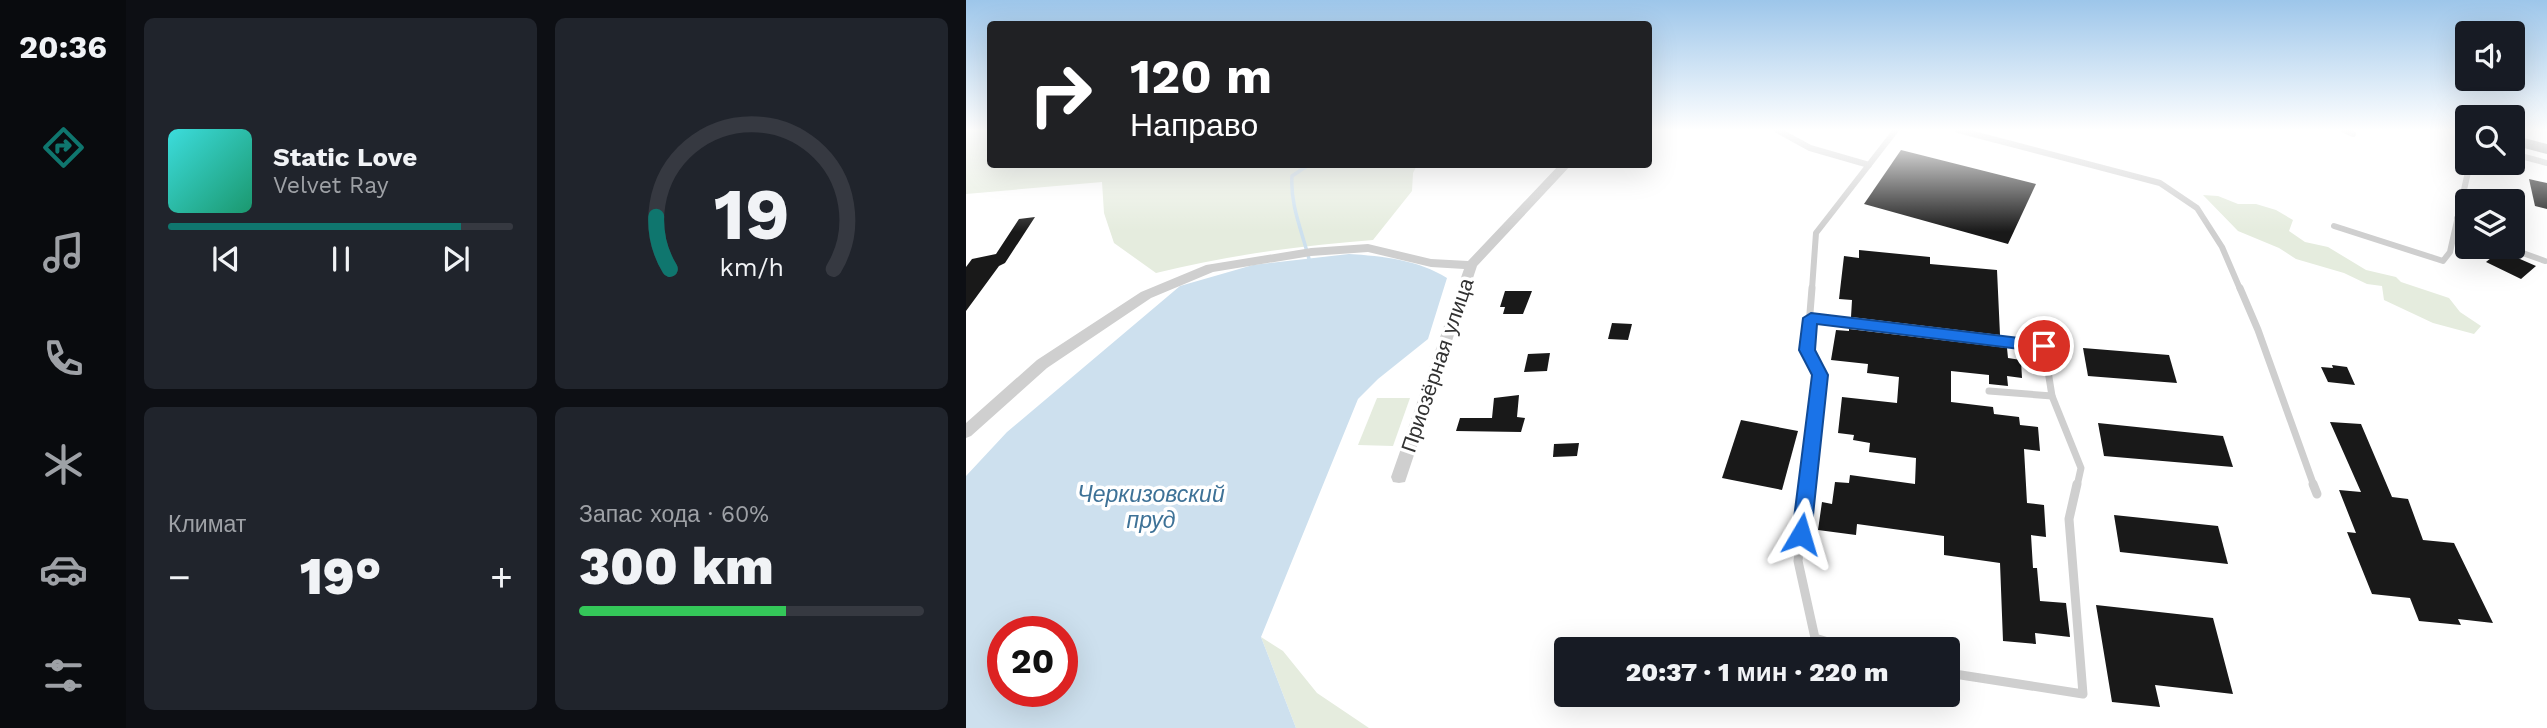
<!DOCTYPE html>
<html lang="ru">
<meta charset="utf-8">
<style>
body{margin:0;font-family:"Work Sans",sans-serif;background:#20242c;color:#f1f3f6;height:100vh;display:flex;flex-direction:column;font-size:26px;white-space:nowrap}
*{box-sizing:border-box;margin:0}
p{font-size:23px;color:#9ea1a6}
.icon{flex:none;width:38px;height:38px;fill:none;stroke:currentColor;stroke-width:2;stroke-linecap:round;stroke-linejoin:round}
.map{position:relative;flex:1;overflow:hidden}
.drawer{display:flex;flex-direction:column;gap:18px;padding:18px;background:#0d0f14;width:840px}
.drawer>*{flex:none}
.hud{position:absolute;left:21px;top:21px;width:665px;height:147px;border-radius:7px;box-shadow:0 7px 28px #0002;background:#202124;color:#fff;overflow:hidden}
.buttons{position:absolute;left:1489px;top:21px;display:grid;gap:14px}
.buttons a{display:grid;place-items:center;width:70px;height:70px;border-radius:7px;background:#171b24;box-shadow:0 7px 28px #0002;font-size:35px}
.speed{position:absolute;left:21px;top:616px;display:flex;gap:14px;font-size:35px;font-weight:700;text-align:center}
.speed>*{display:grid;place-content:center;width:91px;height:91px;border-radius:50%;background:#171b24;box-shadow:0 7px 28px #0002;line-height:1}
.speed .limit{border:10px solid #d22;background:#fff;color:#111}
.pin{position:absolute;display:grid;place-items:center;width:60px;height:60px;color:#fff;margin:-30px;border:4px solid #fff;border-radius:50%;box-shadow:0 2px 7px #0007}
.me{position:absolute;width:77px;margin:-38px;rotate:7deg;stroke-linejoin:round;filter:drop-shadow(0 0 5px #0008)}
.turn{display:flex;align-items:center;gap:24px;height:147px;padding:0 28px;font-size:32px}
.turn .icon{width:91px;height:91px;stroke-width:2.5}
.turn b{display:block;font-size:49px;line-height:60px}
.big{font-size:52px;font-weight:800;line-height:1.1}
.drawer .card{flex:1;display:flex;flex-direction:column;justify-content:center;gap:10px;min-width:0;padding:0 24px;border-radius:10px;background:#20242c}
.drawer .dial{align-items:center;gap:0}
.dial svg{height:182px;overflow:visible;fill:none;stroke:#363941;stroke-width:7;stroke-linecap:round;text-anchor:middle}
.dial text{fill:#f1f3f6;stroke:none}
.song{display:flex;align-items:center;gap:21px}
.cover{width:84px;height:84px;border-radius:10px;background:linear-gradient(135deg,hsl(180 70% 55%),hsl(160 70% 35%))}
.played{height:7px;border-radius:4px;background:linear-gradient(90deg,#0f766e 85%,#363941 85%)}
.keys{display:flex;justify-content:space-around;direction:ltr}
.heat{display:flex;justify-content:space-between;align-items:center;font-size:38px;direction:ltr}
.charge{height:10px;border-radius:5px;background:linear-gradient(90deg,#34c759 60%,#363941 0)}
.drawer .tiles{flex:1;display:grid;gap:18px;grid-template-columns:repeat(2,1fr)}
.trip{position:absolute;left:588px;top:637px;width:406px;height:70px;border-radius:7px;background:#171b24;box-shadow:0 7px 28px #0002;font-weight:800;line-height:70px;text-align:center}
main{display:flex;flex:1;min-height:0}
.menu{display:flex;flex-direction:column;width:126px;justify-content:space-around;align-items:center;background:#090b0e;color:#9ea1a6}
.menu .icon{width:49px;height:49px}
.menu .current{color:#0f766e}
.menu b{font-size:32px;color:#f1f3f6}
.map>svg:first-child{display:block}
</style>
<main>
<nav class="menu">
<b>20:36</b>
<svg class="icon current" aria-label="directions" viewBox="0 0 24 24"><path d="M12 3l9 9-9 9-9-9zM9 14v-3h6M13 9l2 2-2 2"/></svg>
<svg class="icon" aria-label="music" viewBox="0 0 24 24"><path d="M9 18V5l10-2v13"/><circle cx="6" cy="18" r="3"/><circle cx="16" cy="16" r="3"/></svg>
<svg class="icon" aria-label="phone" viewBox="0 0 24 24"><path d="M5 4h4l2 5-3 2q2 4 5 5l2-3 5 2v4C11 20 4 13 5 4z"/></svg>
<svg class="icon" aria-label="climate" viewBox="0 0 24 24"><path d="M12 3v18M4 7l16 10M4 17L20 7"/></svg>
<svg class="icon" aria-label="car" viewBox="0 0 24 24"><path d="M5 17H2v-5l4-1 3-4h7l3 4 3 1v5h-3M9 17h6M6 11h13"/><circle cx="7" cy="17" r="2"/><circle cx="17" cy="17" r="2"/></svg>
<svg class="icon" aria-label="filters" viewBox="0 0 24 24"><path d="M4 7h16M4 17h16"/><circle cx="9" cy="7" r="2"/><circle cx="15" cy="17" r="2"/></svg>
</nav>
<section class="drawer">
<div class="tiles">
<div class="card">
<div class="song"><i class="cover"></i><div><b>Static Love</b><p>Velvet Ray</p></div></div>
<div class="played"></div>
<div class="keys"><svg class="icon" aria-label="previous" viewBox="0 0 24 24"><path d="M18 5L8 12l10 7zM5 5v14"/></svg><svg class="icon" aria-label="pause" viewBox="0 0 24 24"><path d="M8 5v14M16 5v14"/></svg><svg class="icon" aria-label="next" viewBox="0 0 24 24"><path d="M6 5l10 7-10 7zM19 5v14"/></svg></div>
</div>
<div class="card dial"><svg viewBox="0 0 100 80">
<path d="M14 69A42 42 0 1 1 86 69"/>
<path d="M14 69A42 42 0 0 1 8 46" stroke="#0f766e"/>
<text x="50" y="56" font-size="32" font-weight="700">19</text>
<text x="50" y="72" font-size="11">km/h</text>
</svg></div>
<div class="card"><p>Климат</p>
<div class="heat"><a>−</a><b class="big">19°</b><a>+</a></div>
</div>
<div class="card"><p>Запас хода · 60%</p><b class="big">300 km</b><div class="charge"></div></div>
</div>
</section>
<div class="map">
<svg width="1581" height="728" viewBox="0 0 1581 728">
<rect width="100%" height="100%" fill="#fff"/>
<g fill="#e5ecde">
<path d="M0 130H24V164L451 165 447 173 446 191 407 240C333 246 262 255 190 273L148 243 138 213 136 182 0 194Z"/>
<polygon points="1237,195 1252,196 1272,204 1290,204 1310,210 1327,220 1323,231 1339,242 1362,247 1400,270 1430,277 1435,282 1483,298 1494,312 1515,326 1508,334 1467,323 1418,300 1416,286 1401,284 1378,273 1330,259 1313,248 1272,231"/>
<polygon points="411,398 444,398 427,446 392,445"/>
<polygon points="295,637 317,651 351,693 403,728 330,728"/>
</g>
<path fill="#cde0ee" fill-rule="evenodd" d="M383 254C416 256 453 260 481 278L462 339 412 379 392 399 295 637 330 728H0V476L41 432 214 286 287 265ZM37 632H96V691H37Z"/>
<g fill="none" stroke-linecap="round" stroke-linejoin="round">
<path stroke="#cde0ee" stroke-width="3.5" d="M343 259C336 231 324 205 326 176L344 164"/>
</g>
<g fill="#191919">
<polygon points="935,150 1070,184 1042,244 898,204"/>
<polygon points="1563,179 1581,183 1581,209 1569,206"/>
<polygon points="69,217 39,263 33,266 0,311 0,267 6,259 30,254 53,219"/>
<polygon points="893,250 964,257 964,264 1031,270 1034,335 885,317 886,300 873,299 878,256 893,258"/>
<polygon points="1535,250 1538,252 1570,266 1555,279 1520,262"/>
<polygon points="539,291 566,291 557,314 537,314 539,307 534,307"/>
<polygon points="646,323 666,324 662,340 642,339"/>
<polygon points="883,329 1041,348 1042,358 1055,360 1056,378 1041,376 1042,386 1023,384 1023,375 985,371 985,402 1027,407 1028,414 1053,417 1054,425 1072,427 1074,451 1058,449 1061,503 1078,505 1080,537 1065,535 1067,568 1071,568 1074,601 1100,603 1104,637 1069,633 1070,644 1037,641 1034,563 978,555 978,536 891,524 890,535 852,530 856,502 866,504 869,482 883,483 884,475 949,484 950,458 903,452 904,443 887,440 888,435 872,433 876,397 931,403 933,377 901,373 902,364 865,360 870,330 883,331"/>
<polygon points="1117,348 1203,355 1211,383 1122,376"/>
<polygon points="584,353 581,371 558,372 562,354"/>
<polygon points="1366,365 1381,367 1389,385 1362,382 1355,367 1367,368"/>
<polygon points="553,395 551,417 559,418 555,432 490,431 494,418 526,418 528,398"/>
<polygon points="775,420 832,431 816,490 756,478"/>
<polygon points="1364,422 1395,424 1426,497 1442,499 1457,540 1488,543 1527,623 1492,619 1495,625 1453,621 1444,598 1406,594 1381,532 1390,533 1373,490 1395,492"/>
<polygon points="1132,423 1257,436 1267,467 1138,456"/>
<polygon points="613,443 611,456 587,457 588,444"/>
<polygon points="1148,515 1252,526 1262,564 1154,552"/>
<polygon points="1130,605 1247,618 1267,694 1189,685 1194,707 1146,702"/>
</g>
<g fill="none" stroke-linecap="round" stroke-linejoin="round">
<g stroke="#cfcfcf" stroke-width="6">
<polyline points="811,130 844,148 903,165"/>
<polyline points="992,130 1194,183 1231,208 1256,247 1274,289"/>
<polyline points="1378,130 1387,134"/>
<polyline points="1547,154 1581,163"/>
<polyline points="1491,218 1502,225"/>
<polyline points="1368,226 1477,261 1484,252 1504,163"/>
<polyline points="1540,247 1579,261"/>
<polyline points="846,289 850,233 930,130"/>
</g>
<g stroke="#cfcfcf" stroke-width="7">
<polyline points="1274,288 1292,330 1348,486"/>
<polyline points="845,318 1078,346 1086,396 1023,391"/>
<polyline points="1086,396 1115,468 1111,486"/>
<polyline points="841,486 854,375 841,350 846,288"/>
</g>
<g stroke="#cfcfcf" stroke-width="9">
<polyline points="841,484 832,561 849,638 885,649"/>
<polyline points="1347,484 1351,494"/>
<polyline points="982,673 1117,694 1103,519 1111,484"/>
</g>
<polygon fill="#cfcfcf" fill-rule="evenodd" points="594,164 606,164 511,266 439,482 433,483 427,482 425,477 498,269 465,267 402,252 345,256 247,272 185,298 81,368 5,436 0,438 0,423 71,360 175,292 240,265 345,248 402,244 465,259 502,261"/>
<polygon fill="#a2a2a2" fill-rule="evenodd" points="1547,135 1581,144 1581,154 1547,145"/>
</g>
<linearGradient id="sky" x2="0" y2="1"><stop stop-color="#9dc6ea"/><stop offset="0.56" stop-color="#fff"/><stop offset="1" stop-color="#fff" stop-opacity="0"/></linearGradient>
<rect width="1581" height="232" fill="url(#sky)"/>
<polygon fill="#1a73e8" stroke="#114b97" stroke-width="2" points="845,313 1078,341 1086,346 1078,352 851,324 849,350 862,375 845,534 842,539 835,542 829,539 826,534 846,375 833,350 837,318"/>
<g text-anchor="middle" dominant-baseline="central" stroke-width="7" stroke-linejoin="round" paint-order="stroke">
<g font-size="21" fill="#323232" stroke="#fff">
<text transform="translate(471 365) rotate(-71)">Приозёрная улица</text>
</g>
<g font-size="23" font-style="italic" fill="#3e7297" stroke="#fff">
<text x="185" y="494">Черкизовский<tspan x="185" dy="26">пруд</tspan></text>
</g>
</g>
</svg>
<div class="buttons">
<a><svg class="icon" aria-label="sound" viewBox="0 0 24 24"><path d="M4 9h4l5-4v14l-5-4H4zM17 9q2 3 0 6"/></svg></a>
<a><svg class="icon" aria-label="search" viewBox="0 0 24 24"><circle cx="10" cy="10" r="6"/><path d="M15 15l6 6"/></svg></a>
<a><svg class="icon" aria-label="layers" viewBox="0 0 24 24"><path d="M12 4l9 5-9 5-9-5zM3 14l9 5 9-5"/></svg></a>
</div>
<div class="speed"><div class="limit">20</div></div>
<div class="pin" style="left:1078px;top:346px;background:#d93025"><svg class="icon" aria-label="arrive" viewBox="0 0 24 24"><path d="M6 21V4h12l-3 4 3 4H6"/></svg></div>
<svg class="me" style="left:835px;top:534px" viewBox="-20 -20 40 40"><path d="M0-17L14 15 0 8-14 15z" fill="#1a73e8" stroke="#fff" stroke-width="4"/></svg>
<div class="trip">20:37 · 1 мин · 220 m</div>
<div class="hud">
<div class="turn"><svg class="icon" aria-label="right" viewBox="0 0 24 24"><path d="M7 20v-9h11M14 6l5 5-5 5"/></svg><div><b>120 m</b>Направо</div></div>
</div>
</div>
</main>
